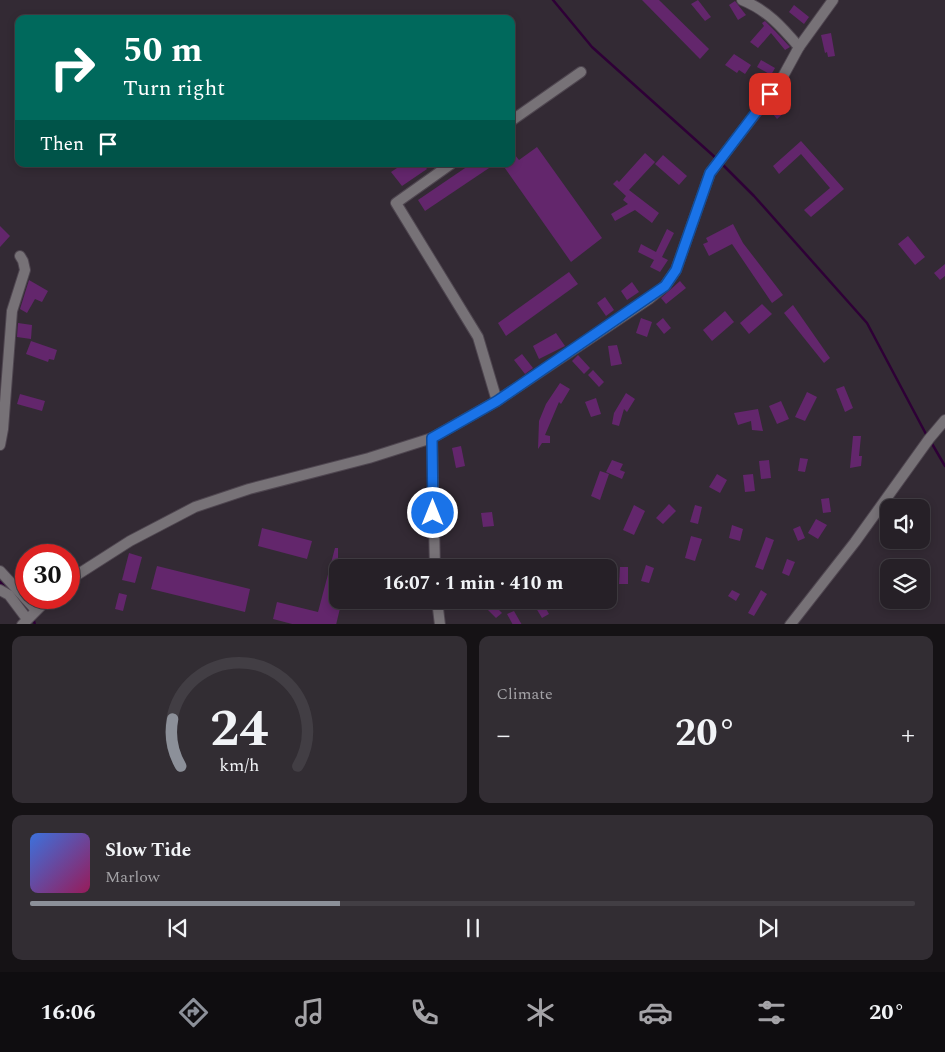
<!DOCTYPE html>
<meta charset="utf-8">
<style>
body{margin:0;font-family:Spectral,serif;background:#322d33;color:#f1f3f6;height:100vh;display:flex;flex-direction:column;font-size:19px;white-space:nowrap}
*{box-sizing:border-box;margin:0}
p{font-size:16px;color:#a4a3a7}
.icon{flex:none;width:28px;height:28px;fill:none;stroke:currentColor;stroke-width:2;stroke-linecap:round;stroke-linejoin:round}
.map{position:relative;height:624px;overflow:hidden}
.drawer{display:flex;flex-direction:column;gap:12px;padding:12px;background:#151215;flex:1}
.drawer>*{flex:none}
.banner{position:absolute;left:15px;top:15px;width:500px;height:152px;border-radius:10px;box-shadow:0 2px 8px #0003,0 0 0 1px #423e44;background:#00695c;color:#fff;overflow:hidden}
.tools{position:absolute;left:880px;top:499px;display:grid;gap:10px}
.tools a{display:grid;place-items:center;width:50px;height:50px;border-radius:10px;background:#262027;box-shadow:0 2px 8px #0003,0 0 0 1px #423e44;font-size:25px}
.speed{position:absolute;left:15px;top:544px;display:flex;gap:10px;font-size:25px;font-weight:700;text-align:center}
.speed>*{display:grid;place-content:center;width:65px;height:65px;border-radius:50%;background:#262027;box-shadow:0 2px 8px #0003,0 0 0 1px #423e44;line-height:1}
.speed .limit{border:8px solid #d22;background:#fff;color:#111}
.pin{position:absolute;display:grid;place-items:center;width:42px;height:42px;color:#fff;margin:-21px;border-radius:10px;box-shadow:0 2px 8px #0006}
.me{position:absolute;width:55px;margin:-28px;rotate:0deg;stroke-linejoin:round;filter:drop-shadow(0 0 4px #0008)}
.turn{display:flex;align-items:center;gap:18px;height:105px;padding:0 25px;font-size:22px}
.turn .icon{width:65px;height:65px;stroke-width:2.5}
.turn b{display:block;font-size:35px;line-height:42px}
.then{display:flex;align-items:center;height:48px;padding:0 25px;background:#0003;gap:10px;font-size:19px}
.big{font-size:38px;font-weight:700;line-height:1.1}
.drawer .tile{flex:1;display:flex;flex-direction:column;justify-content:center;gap:8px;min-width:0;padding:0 18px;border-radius:10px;background:#322d33}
.drawer .dial{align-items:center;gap:0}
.dial svg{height:130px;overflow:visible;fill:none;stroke:#423e44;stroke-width:7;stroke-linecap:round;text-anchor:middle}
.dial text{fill:#f1f3f6;stroke:none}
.song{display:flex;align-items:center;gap:15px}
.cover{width:60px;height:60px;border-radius:8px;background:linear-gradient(135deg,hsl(220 70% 55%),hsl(330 70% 35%))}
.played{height:5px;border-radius:2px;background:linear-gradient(90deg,#8c9099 35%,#423e44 35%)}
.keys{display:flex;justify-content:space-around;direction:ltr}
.heat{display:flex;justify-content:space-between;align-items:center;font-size:28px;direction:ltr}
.drawer .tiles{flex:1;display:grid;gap:12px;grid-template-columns:1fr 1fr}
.tile:last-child{grid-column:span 2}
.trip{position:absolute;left:329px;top:559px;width:288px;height:50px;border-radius:10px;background:#262027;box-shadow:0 2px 8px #0003,0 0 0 1px #423e44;font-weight:700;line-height:50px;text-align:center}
.tabs{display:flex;height:80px;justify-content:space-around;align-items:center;background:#0f0d10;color:#a4a3a7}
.tabs .icon{width:35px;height:35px}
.tabs .selected{color:#8c9099}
.tabs b{font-size:22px;color:#f1f3f6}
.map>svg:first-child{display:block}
</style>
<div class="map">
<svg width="945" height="625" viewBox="0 0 945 625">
<rect width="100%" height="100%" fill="#332a34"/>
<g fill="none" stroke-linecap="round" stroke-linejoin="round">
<g stroke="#2e0036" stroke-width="2.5">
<polyline points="553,0 592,47 717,159"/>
<polyline points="721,163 754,196 867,323 927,436"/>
<polyline points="931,442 945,466"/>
<polyline points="0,582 8,590"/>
<polyline points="34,621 35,625"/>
</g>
</g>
<g fill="#63266c">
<polygon points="642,0 659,0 709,49 700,59"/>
<polygon points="698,0 711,17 705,21 691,4"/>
<polygon points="735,1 746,15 738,20 729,5"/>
<polygon points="794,5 809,17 804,24 789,12"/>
<polygon points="765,21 775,31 790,47 785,50 771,33 758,48 750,42 764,26 762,23"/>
<polygon points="831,33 835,56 828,57 827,52 825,53 821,35"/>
<polygon points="734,54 751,65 745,74 739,70 737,73 725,65"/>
<polygon points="761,60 775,68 771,75 757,67"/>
<polygon points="774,100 776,103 779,100 788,109 777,119 768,108"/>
<polygon points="801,141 844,189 811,217 804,210 830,188 801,154 779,174 773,166"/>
<polygon points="537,147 602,238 571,262 502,164 511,164 511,150 519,160"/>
<polygon points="645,153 655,162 629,190 659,213 652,223 635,210 615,221 611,214 628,204 623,200 626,196 613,184 617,180 619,182"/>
<polygon points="663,155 687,176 679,185 655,164"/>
<polygon points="403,164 423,164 427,169 402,186 391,172"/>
<polygon points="471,164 495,164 425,211 418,200"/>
<polygon points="733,224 743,243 783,295 772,303 732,244 709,256 703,244 708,242 706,238"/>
<polygon points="0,226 10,236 0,247"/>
<polygon points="667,229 674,233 662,257 668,260 660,272 650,267 654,260 638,252 641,244 656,252"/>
<polygon points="908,236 925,257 915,265 898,244"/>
<polygon points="945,264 945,276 940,280 934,273"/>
<polygon points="569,272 578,284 506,336 498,323"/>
<polygon points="29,280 48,291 42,302 35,299 27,313 20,309"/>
<polygon points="680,281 686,288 666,304 661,298"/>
<polygon points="632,282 639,292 627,300 621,291"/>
<polygon points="605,297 614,310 606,316 597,303"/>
<polygon points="762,304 772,314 749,334 740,323"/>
<polygon points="793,305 830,358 824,363 784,313"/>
<polygon points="725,311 734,322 712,341 703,330"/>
<polygon points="641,318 652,322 647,337 636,333"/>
<polygon points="663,318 671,328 664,334 656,324"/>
<polygon points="18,323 32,325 31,339 17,337"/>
<polygon points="556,333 565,346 539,359 533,346"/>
<polygon points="31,341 57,350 54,360 49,359 48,362 26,354"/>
<polygon points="617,345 622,364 611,366 608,346"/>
<polygon points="522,354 533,368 525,374 514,360"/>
<polygon points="578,355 590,368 584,374 572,361"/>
<polygon points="593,370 604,382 599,387 588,375"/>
<polygon points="560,383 570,389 561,404 559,402 545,435 550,436 550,443 542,443 538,449 539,421 546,404"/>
<polygon points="844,386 853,408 845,412 836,389"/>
<polygon points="807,392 817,397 805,421 795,417"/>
<polygon points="626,393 635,399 627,412 624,409 619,426 612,424 614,413"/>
<polygon points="20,394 45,401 42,411 17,404"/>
<polygon points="596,398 601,414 591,417 585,402"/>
<polygon points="781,401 789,419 777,424 769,406"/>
<polygon points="758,409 763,431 752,430 751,421 738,425 734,413"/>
<polygon points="853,436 861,436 859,456 862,456 861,466 850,468"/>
<polygon points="461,446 465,466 456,468 452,448"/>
<polygon points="800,458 808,459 805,472 798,471"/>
<polygon points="612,460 623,464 620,470 625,472 622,479 606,472"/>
<polygon points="769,460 771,478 761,479 759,461"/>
<polygon points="600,471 609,474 600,500 591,496"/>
<polygon points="717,474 727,480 720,493 709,487"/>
<polygon points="753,474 755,491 745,492 743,475"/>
<polygon points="829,498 831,512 823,513 821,499"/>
<polygon points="669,504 676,511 663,524 656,518"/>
<polygon points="634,505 645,511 634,535 623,530"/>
<polygon points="695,505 702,507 698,524 690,522"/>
<polygon points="492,512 494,526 483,527 481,513"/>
<polygon points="816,519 827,525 818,539 808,533"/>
<polygon points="732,525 743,529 740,541 729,538"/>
<polygon points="800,526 805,538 798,541 793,529"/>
<polygon points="262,528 312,541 307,559 258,546"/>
<polygon points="691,536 702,539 695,561 685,558"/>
<polygon points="766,537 774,540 763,570 755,567"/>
<polygon points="335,548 338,548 338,561 354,565 354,568 338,568 338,600 342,600 336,625 296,625 273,619 277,602 318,612"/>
<polygon points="129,553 142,557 135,583 122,580"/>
<polygon points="787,559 795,562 789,576 782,573"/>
<polygon points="646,565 654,568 649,583 641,581"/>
<polygon points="157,566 250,589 245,612 151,589"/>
<polygon points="620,567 628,567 628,584 619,584"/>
<polygon points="732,590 740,594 736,601 728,596"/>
<polygon points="761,590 767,594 754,616 748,613"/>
<polygon points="119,593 127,595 123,611 115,609"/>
<polygon points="537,600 541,600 549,614 542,618 533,603"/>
<polygon points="491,602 502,613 496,618 485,607"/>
<polygon points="514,611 522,625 513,625 507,614"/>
</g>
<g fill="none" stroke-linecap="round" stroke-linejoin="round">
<defs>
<g id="street">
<path d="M742 0C767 10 782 27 799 47"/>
<polyline points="511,121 581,72"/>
<polyline points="451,164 396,203 478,337 497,401"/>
<polyline points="432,438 435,568"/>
<polyline points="0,445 3,429 12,311 25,270 23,261 20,256"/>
<polyline points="0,571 36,610"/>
<polyline points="69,580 130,541 195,507 249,489 369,458 432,438 497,401 649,299 665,286 676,270 710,173 781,80 799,47 833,0"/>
<polyline points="0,590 9,595 27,619"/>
<polyline points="437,600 440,625"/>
<polyline points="22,625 49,598"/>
<polyline points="790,625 855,542 929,439 945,420"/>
</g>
</defs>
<use href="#street" stroke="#4f4650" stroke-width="12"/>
<use href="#street" stroke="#777277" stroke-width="10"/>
</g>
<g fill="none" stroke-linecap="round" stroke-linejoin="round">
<defs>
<polyline id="route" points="433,513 432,438 497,401 665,286 676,270 710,173 770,94"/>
</defs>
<use href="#route" stroke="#114b97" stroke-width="12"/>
<use href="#route" stroke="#1a73e8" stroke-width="9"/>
</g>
</svg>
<div class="tools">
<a><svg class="icon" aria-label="sound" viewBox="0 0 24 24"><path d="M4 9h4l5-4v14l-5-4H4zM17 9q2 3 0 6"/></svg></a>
<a><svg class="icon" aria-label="layers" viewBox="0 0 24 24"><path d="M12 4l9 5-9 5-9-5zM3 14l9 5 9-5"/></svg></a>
</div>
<div class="speed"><div class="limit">30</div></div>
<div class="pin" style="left:770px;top:94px;background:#d93025"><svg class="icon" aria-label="arrive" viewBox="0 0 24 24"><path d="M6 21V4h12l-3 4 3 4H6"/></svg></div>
<svg class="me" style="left:433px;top:513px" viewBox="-20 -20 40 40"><circle r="17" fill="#1a73e8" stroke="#fff" stroke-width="3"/><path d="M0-11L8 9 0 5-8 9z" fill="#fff"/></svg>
<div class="trip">16:07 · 1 min · 410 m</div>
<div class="banner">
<div class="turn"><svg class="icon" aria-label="right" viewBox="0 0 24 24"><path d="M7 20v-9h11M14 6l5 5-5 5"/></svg><div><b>50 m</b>Turn right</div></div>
<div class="then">Then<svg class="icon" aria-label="arrive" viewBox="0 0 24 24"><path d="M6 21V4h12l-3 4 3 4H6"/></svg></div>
</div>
</div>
<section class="drawer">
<div class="tiles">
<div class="tile dial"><svg viewBox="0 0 100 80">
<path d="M14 69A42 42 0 1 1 86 69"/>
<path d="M14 69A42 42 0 0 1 9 40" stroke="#8c9099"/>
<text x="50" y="56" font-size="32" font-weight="700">24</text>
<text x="50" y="72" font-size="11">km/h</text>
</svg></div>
<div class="tile"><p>Climate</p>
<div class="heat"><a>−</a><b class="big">20°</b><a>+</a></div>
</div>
<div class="tile">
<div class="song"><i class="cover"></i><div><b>Slow Tide</b><p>Marlow</p></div></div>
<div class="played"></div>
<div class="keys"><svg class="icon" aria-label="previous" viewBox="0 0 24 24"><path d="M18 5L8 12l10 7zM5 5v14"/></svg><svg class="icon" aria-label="pause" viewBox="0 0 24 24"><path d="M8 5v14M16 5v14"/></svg><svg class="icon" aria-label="next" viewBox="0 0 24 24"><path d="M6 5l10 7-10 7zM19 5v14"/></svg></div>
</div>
</div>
</section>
<nav class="tabs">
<b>16:06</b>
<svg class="icon selected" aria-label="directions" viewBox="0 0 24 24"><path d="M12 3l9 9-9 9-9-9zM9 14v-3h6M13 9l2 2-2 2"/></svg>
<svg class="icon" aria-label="music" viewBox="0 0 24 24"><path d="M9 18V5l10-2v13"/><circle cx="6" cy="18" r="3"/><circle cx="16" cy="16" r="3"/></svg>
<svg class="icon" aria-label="phone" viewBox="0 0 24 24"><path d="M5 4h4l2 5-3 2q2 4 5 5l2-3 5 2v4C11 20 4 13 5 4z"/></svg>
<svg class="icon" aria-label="climate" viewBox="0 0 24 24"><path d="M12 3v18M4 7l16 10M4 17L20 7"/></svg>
<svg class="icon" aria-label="car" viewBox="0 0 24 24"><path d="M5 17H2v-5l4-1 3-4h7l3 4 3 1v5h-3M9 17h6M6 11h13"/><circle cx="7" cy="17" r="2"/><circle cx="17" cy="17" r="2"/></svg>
<svg class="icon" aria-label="filters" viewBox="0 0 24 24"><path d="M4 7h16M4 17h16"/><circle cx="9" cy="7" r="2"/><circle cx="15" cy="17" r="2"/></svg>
<b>20°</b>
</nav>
